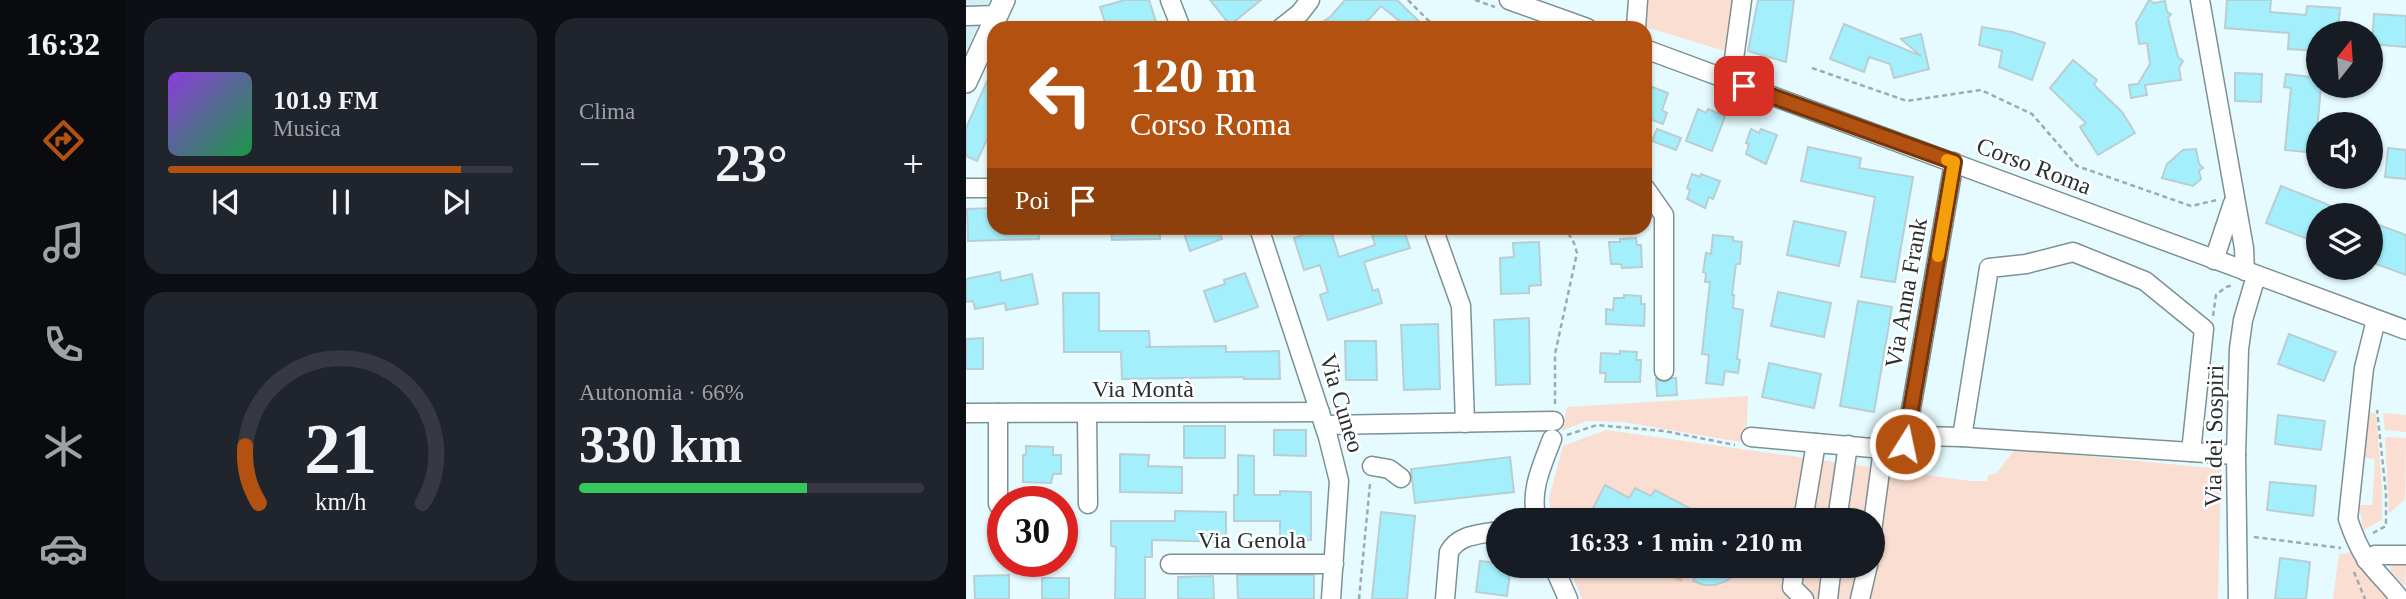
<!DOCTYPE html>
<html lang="it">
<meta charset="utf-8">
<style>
body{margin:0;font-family:"Times New Roman",serif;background:#20242c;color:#f1f3f6;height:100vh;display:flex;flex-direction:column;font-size:26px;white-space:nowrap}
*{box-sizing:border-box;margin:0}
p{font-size:23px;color:#9ea1a6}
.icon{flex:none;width:38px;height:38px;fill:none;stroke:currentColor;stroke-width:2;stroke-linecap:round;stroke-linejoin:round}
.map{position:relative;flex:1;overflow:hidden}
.details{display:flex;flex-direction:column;gap:18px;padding:18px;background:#0d0f14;width:840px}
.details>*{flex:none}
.hud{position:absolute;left:21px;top:21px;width:665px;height:214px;border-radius:21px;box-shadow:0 2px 5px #0004;background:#b25110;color:#fff;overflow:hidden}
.needle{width:46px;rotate:17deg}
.tools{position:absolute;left:1340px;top:21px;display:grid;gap:14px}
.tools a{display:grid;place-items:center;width:77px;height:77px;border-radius:50%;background:#171b24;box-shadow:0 2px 5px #0004;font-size:35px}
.speed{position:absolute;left:21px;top:486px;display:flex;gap:14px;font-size:35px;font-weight:700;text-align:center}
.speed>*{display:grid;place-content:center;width:91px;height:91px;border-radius:50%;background:#171b24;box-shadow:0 2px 5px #0004;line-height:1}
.speed .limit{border:10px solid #d22;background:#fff;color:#111}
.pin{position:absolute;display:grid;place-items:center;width:60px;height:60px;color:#fff;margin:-30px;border-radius:14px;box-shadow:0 4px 10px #0006}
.me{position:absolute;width:77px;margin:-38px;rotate:10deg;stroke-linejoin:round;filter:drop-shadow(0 0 5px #0008)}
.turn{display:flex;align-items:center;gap:24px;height:147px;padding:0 28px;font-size:32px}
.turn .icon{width:91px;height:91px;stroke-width:2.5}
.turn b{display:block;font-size:49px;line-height:60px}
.then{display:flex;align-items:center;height:66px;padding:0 28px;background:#0003;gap:14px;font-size:26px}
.big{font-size:52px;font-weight:800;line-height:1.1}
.details .card{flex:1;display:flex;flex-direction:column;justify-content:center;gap:10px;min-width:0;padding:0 24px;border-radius:21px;background:#20242c}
.details .dial{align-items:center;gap:0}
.dial svg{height:182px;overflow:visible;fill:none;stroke:#363941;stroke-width:7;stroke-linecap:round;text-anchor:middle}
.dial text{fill:#f1f3f6;stroke:none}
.song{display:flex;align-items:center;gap:21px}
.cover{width:84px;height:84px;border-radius:10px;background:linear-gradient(135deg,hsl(270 70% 55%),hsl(140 70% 35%))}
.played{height:7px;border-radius:4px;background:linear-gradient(90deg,#b25110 85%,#363941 85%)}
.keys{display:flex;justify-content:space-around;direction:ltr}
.heat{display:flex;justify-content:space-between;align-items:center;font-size:38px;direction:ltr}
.charge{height:10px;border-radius:5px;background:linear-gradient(90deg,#34c759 66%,#363941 0)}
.details .tiles{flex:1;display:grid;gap:18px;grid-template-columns:repeat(2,1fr)}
.trip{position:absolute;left:520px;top:508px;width:399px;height:70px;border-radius:35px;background:#171b24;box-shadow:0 2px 5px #0004;font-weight:800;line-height:70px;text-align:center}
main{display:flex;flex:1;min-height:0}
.menu{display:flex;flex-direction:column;width:126px;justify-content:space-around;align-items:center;background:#090b0e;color:#9ea1a6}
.menu .icon{width:49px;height:49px}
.menu .current{color:#b25110}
.menu b{font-size:32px;color:#f1f3f6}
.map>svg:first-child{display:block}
</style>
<main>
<nav class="menu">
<b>16:32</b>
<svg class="icon current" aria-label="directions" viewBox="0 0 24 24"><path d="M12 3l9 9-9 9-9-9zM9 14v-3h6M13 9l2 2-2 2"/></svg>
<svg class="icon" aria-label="music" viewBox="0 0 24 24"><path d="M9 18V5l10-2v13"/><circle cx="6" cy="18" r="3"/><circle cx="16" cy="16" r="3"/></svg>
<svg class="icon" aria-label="phone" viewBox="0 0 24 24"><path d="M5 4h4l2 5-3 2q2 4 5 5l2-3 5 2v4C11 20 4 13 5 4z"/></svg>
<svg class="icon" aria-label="climate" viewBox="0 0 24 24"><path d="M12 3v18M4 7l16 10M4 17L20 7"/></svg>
<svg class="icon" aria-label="car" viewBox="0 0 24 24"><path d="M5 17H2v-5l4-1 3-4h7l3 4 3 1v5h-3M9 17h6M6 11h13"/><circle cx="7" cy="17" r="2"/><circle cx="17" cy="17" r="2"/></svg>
</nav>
<section class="details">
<div class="tiles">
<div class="card">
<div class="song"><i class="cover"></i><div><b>101.9 FM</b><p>Musica</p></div></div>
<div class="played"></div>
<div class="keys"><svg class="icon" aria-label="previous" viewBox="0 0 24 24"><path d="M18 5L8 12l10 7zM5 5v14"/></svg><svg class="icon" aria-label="pause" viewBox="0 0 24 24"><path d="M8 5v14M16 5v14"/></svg><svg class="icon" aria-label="next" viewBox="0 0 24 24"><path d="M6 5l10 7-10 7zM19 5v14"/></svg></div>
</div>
<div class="card"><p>Clima</p>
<div class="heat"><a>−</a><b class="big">23°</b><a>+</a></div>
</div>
<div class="card dial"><svg viewBox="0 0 100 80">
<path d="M14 69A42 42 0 1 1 86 69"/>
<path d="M14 69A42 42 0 0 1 8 44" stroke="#b25110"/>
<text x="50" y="56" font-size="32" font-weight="700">21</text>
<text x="50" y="72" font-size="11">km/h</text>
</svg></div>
<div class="card"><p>Autonomia · 66%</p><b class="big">330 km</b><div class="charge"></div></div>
</div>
</section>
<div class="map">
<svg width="1440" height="599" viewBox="0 0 1440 599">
<rect width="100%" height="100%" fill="#e5fbff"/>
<polygon fill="#d1eff4" points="0,0 23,0 0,52"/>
<g fill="#faded1">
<polygon points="681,0 771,0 762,52 680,27"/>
<polygon points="782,396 780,443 657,422 621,421 596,431 601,407"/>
<polygon points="1401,412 1410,414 1416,488 1416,520 1397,530 1393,505 1406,505 1409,459 1397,457"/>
<polygon points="1417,413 1440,415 1440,432 1419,430"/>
<polygon points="640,430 1004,481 1021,481 1022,475 1031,473 1049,449 1255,469 1252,599 616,599 602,565 906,565 906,520 586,520 583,498 597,446"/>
<polygon points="1419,437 1440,438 1439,499 1423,514"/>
<polygon points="1386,552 1399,571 1419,590 1424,599 1367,599 1373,554"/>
<polygon points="1432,561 1440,561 1439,586 1425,572 1424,567"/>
</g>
<polygon fill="#f9c0a4" points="682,565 724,565 715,582"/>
<g fill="#a4effc" stroke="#b9ced2" stroke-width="2">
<polygon points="159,0 183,0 192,28 141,28 134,7"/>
<polygon points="244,0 295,0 264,25"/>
<polygon points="379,0 431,0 460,28 442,28 415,6 395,28 349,28 365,16"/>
<polygon points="792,0 828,0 820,62 782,51"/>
<polygon points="1183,0 1188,3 1199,1 1201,12 1205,14 1202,18 1212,57 1217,61 1213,68 1215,80 1179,85 1181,95 1165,98 1163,85 1172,84 1184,64 1181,43 1173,44 1170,23"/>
<polygon points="1261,0 1305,0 1304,12 1340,15 1341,6 1374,8 1372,33 1353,33 1353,51 1322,49 1323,33 1259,28"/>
<polygon points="1408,14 1440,16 1440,47 1406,44"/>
<polygon points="878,24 955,56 935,39 955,34 963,69 928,78 924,64 903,57 898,72 864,59"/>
<polygon points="1016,27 1046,32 1079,43 1066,80 1033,67 1036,51 1013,45"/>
<polygon points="1107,60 1131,80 1128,85 1156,112 1169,133 1132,155 1114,127 1120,123 1084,88"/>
<polygon points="28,66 28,135 24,133 11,161 0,156 0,128"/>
<polygon points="1269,73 1296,74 1295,102 1269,101"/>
<polygon points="1320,74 1353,78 1353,86 1355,86 1349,153 1319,150 1325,88 1318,87"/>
<polygon points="679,84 702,93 696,110 701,113 697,124 679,117"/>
<polygon points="732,109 740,113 742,109 759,116 746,151 720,141"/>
<polygon points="691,129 715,138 710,150 686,141"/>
<polygon points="785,129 793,133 795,129 811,135 800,164 780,154 783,144 780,143"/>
<polygon points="842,147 895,158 893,168 947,177 929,282 895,277 909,197 835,181"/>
<polygon points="1422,148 1440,150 1440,179 1419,177"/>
<polygon points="1230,149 1233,164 1237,168 1233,171 1235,179 1227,186 1196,178 1201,164 1217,150"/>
<polygon points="726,174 734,177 735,174 754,181 747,199 743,197 739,208 721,199 724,190 721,188"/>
<polygon points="1315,186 1358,203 1382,215 1353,215 1344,240 1300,223"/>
<polygon points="28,208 28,228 73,228 73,239 2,241 1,209"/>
<polygon points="828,221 880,232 873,266 821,255"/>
<polygon points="1405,222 1440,235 1440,275 1405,262"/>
<polygon points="145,228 194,228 194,239 146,240"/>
<polygon points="216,228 252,228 256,239 224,251"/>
<polygon points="342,228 364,228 373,257 409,245 404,228 437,228 444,248 398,262 407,291 412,289 416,303 362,320 354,295 362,292 354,265 338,270 328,238 344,232"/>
<polygon points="747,235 767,237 767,241 776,242 774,264 770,264 766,295 768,295 767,308 777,310 771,359 774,360 772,373 759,371 757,385 740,383 743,355 736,354 744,282 739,282 740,273 737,272 740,253 745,254"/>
<polygon points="670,238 671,245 675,245 676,267 656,268 655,264 645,264 643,242 654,242 654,239"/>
<polygon points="573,242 575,285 563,286 563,293 535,294 534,258 548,257 547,243"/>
<polygon points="34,272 35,281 66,274 72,304 40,310 39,303 9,309 7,301 0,302 0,279"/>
<polygon points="279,273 292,307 249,322 238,291 259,284 258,280"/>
<polygon points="812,292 865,303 858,337 805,326"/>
<polygon points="97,293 133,293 133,331 183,331 184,346 180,347 260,346 260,352 313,351 314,379 278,379 278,377 156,379 155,352 98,352"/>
<polygon points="658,295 675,296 675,304 679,304 678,326 640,324 640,309 647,310 648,298 658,298"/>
<polygon points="892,301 926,307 908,412 874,406"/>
<polygon points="563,318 564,384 530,385 528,320"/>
<polygon points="472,324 474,389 438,390 435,325"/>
<polygon points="1323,334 1370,352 1358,381 1312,364"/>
<polygon points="17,338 17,369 0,369 0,339"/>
<polygon points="379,341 410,341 411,380 380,380"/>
<polygon points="654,351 671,352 670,360 675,360 674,382 639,382 640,373 634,373 635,353 654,354"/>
<polygon points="803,363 855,374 848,408 796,397"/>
<polygon points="706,378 710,378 711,395 691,396 690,379 699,382"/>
<polygon points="1312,415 1359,421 1355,450 1309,444"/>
<rect x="218" y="426" width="41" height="32"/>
<polygon points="308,430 340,430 340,456 308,455"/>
<polygon points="60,446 87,447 87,455 95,455 95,474 87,474 85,483 57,482 57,455 60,455"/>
<polygon points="154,454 183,455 182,466 216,467 216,493 154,492"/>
<polygon points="272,455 288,456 288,495 314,495 314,491 345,492 345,540 314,539 314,521 268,521 268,495 272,495"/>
<polygon points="544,457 548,492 449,503 445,469"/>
<polygon points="1304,482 1350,486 1347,516 1301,510"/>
<polygon points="639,485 663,498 669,488 685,496 689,490 746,520 621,520"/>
<polygon points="209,511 260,512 260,542 186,540 186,557 179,557 179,599 149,599 150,547 145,546 145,521 209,521"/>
<polygon points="415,512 449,516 441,599 406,599"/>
<polygon points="1314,558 1344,562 1340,599 1309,599"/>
<polygon points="514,561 532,563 532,565 545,565 541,596 510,592"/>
<polygon points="734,565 781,565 760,581 749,585 738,585 727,581"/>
<polygon points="43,575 43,599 9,599 8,576"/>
<polygon points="271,575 348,575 348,599 272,599"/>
<polygon points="247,576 248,599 212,599 212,577"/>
<rect x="76" y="578" width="27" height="21"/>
</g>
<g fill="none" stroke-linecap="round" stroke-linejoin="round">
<defs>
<g id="minor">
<polyline points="204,0 215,28"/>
<polyline points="543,0 621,28"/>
<polyline points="1234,0 1278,248 1279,271"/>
<polyline points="0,16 31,15"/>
<polyline points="315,28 334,13 344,0"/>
<polyline points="670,28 672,0"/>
<polyline points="679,49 1440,330"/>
<polyline points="765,81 776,0"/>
<polyline points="0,188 28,188"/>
<polyline points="679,188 698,215 698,371"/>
<polyline points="293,228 362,437 373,481 365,599"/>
<polyline points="467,228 495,306 499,423"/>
<polyline points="1248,260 1267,203"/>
<path d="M1410 320 1398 368 1382 519C1387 534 1392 547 1401 560 1411 574 1424 585 1434 599"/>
<polyline points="0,413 354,412"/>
<polyline points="32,413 32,504"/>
<polyline points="121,414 122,504"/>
<polyline points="358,425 588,421"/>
<polyline points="785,437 917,449 939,444 988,162"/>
<polyline points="996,437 1270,455"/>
<polyline points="939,444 952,436 996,437 1023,268 1060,264 1107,252 1179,281 1238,329 1225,452"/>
<polyline points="406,466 423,469 435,478"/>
<path d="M571 520C563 491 576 466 586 439"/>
<polyline points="837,520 850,443"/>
<polyline points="871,520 882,445"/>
<polyline points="906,531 917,449"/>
<polyline points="1400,560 1409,555 1440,555"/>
<polyline points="204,564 368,564"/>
<polyline points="587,565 602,599"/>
<polyline points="829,565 826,587 838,599"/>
<path d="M479 599 483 552C493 534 513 535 532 531"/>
<polyline points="862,599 866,565"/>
<polyline points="894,599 902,565"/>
<polyline points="1272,599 1270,455 1273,349 1277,320 1290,276"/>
</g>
<polyline id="major" points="0,82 38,0"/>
</defs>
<use href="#minor" stroke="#7d9194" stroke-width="21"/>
<use href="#major" stroke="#7d9194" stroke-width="24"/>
<g stroke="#9babae" stroke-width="2.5" stroke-dasharray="5 3.5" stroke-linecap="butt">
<polyline points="442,0 470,28"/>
<polyline points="509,0 529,7"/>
<polyline points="846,68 941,101 1015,90 1066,114 1111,166 1225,206 1251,200"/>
<polyline points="1247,316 1250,295 1260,287 1268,285"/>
<polyline points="589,404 589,354 611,253 608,243 599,228"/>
<polyline points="601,435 631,425 698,431 769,445"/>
<polyline points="1407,533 1420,526 1420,493 1411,410"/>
<polyline points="1288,537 1375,548"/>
<polyline points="1388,572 1399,599"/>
<polyline points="393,599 404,484"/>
</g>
<use href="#minor" stroke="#fff" stroke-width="18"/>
<use href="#major" stroke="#fff" stroke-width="21"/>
</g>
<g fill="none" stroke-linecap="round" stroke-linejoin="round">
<defs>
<polyline id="route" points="778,86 988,162 939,444"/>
</defs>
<use href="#route" stroke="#74350a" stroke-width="18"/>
<use href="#route" stroke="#b25110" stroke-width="12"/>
<polyline stroke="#f59e0b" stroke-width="12" points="972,256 988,162 981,160"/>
</g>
<g text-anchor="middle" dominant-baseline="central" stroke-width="5" stroke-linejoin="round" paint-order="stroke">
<g font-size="24" fill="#293133" stroke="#fff">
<text transform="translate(1068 166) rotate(21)">Corso Roma</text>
<text transform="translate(940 293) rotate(-80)">Via Anna Frank</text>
<text x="177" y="389">Via Montà</text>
<text transform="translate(376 403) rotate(73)">Via Cuneo</text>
<text transform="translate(1248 436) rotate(-89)">Via dei Sospiri</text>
<text x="286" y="540">Via Genola</text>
</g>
</g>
</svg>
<div class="tools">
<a><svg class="needle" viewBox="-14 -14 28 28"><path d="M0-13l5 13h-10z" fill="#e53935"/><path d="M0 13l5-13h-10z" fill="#9ea1a6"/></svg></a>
<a><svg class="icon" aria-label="sound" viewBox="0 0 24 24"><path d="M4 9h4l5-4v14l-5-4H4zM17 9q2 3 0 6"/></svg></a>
<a><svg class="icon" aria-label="layers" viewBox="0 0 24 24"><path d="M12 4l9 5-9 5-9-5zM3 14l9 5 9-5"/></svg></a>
</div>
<div class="speed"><div class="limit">30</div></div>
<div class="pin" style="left:778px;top:86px;background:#d93025"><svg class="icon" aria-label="arrive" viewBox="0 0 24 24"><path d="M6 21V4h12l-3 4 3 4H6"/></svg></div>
<svg class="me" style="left:939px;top:444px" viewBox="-20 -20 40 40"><circle r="17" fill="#b25110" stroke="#fff" stroke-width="3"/><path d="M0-11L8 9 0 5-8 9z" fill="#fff"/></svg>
<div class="trip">16:33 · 1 min · 210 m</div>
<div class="hud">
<div class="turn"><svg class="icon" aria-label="left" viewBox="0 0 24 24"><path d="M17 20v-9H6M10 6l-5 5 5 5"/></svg><div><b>120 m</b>Corso Roma</div></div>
<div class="then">Poi<svg class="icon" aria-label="arrive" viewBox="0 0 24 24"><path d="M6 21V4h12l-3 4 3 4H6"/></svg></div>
</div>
</div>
</main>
